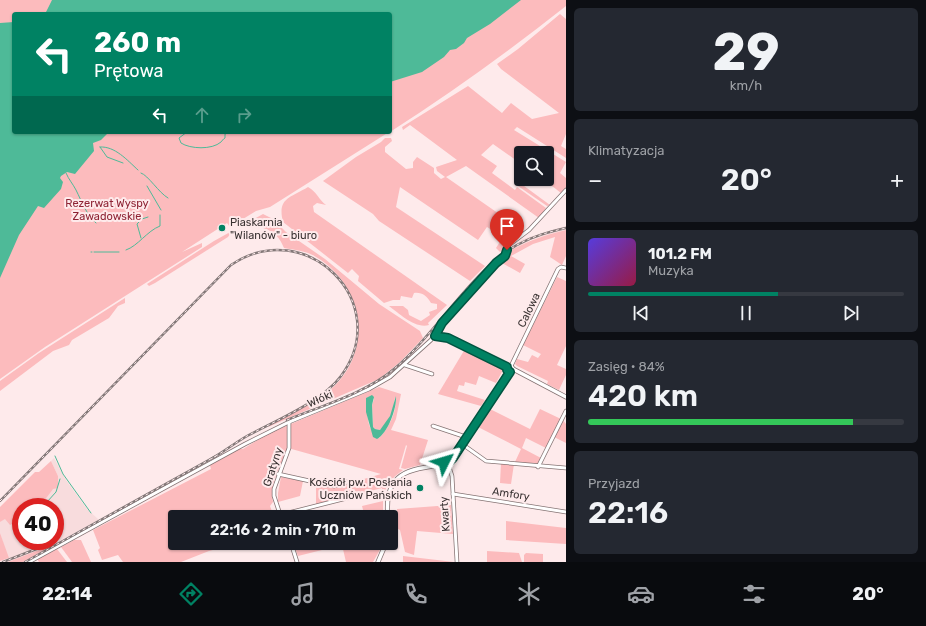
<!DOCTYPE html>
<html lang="pl">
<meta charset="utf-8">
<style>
body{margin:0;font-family:Rubik,sans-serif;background:#242831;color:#f1f3f6;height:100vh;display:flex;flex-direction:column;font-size:15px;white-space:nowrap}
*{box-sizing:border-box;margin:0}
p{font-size:13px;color:#9ea1a6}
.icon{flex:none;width:22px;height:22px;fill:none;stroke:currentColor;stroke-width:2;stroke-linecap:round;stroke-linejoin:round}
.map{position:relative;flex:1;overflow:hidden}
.side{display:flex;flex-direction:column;gap:8px;padding:8px;background:#0d0f14;width:360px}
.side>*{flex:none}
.top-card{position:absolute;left:12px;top:12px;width:380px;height:122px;border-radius:4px;box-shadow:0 1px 3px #0004;background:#008263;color:#fff;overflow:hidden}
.tools{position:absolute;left:514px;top:146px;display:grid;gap:8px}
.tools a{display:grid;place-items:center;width:40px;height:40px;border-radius:4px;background:#171b24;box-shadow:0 1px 3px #0004;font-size:20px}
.speed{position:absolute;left:12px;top:498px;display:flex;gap:8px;font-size:20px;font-weight:700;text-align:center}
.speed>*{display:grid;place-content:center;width:52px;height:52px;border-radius:50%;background:#171b24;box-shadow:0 1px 3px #0004;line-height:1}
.speed .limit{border:6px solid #d22;background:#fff;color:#111}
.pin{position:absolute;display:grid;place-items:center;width:34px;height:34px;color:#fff;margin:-41px -17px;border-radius:50% 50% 50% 0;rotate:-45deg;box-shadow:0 0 4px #0007}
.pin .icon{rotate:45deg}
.me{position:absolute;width:44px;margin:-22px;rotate:50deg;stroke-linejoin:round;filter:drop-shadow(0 0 3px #0008)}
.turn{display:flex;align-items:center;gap:14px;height:84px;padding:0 16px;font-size:18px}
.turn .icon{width:52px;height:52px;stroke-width:2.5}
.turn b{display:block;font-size:28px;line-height:34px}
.lanes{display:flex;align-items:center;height:38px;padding:0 16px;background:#0003;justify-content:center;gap:20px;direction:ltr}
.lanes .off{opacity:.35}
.big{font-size:30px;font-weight:600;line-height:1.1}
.side .card{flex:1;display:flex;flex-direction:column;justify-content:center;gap:6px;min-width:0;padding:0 14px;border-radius:6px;background:#242831}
.side .dial{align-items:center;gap:0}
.dial b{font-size:52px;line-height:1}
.song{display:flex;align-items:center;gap:12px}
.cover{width:48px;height:48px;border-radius:6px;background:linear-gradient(135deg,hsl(250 70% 55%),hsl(340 70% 35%))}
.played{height:4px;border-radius:2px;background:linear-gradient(90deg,#008263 60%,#363941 60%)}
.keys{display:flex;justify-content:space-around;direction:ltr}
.heat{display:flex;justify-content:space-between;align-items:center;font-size:22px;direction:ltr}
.charge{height:6px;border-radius:3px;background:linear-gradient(90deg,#34c759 84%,#363941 0)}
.trip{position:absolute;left:168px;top:510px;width:230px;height:40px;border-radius:4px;background:#171b24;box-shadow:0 1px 3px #0004;font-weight:600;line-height:40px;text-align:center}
.tabs{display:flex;height:64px;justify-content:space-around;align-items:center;background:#090b0e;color:#9ea1a6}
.tabs .icon{width:28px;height:28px}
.tabs .selected{color:#008263}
.tabs b{font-size:18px;color:#f1f3f6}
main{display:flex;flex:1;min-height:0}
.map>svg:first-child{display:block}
</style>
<main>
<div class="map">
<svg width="566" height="562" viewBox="0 0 566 562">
<rect width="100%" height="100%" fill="#feeaeb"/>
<g fill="#f8dcdd">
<polygon points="566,226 566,230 533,239 508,252 509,249 523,239"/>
<polygon points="54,458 66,480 87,509 99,520 52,545 9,562 0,533 0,522 21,507 21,541 55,541 55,507 22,507 58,476 51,461"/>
</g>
<g fill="#fcbbbd" fill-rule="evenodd">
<path d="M0 0H566V6C509 51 451 93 390 132V14H14V68L0 58Z"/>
<polygon points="560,14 566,19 566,134 561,146 566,149 566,158 517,127 514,130 566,162 560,173 566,178 566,187 561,193 543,179 547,179 547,153 531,153 527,150 525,153 521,153 520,163 493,144 481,155 497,166 492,173 515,190 517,187 546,208 539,218 466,166 446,177 525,232 500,252 496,248 503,237 487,227 478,240 400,187 396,207 485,266 470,281 379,221 373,214 323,181 356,157 381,142 385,138 391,138 392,141 385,147 385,152 406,169 413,168 413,162 417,157 434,168 434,173 441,179 445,177 437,171 436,167 457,160 410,125 403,130 402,127 468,86 502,113 511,103 532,119 559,113 501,69 497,64 518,49"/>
<polygon points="59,132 389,132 270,207 256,211 230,227 227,223 182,252 202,243 202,247 45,347 0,379 0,242"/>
<polygon points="520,183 550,205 547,206 518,186"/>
<path d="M308 187C317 192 319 200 326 205L317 203 313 206 314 212 447 305 428 323 429 325C415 329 400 314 389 306H403L408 310 409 315 421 321 430 315 429 312 437 309V304L431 303C427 296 422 292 414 293L412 298 401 296 400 300H393L384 303 358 281 359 276 352 269 348 273 283 222C277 198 290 198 308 187Z"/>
<path d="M263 214 273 219 286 232 325 259 379 304 420 331 423 338 400 362 379 379 268 427C271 424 280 420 285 417 304 407 326 397 340 380 373 341 359 282 316 257 307 251 295 250 284 248 280 238 274 231 263 228L259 220 239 227Z"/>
<path d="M566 230V256L562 265 550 257 555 237 533 244 511 256 525 264 520 273 502 263 507 258 508 252C527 241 545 235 566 230Z"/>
<polygon points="232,231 228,237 155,283 149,286 147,284 214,241"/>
<polygon points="557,277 566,281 566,346 557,365 566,369 566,375 559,390 547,384 548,381 517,366 515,364 517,359 528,362 532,355 538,358 541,354 523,345"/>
<polygon points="125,298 125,303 118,306 109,318 72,340 69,345 53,351 0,391 0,381 39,353"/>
<polygon points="465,349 503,370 496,383 479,376 476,385 465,382 464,386 459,385 457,391 485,400 481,406 438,394"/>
<path d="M379 387 401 394 396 419 391 430 428 440 420 465 405 469 401 468 407 446 406 445 399 469 403 470C392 478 386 484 383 497L382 488 316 505V484L333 488 381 474 288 448C281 465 269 484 273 502L270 506 274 517H175V543H240L209 551 181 562H123L118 555 102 560 98 550 100 548 93 530 211 469 210 465 238 449H243L267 434ZM371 396 374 399 372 405 373 427 375 429 380 430C389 424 395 406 395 396 398 410 389 428 379 438 365 428 368 414 367 398Z"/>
<polygon points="490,409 530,429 540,409 561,419 546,448 526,438 522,448 541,458 538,465 515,462 521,449 478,427"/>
<polygon points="563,420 566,424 566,443 554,437"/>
<path d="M51 461 58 476V488L53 489C42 504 40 507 21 507V519L10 525 5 519 0 522V507L35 472H39Z"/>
<polygon points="501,463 514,464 511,484 500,483"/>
<polygon points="281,477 303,481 300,496 278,502 278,493"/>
<polygon points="383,501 383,517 365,517 362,506"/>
<polygon points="451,505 453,534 417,531 414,555 405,552 400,530 398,529 397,509"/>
<polygon points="506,521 566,528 566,544 506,540"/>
<polygon points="0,533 9,558 0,561"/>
<polygon points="74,540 81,540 91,562 72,562 61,547"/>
<polygon points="293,543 380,543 381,548 373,562 346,562 342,545 298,556"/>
<polygon points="52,545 52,546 23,562 8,562"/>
<polygon points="57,549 67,562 39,562 37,559"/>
<polygon points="487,551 519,553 522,562 487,562"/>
<polygon points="526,553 543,554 543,562 524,562 524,555"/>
<polygon points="403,556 454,562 455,562 403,562"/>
</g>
<g fill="#4eba98">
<polygon points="52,0 521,0 490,24 467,38 464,43 456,49 450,50 444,57 422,72 390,82 390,14 41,14 46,12"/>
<polygon points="14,22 14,132 109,132 101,140 93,143 94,151 75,174 67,172 61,176 60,178 63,182 61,189 44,208 38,206 19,235 0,278 0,23"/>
<path d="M372 395 374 397 372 405 373 427 375 429 380 430 390 416 396 396C397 408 388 433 377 439L373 437 366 412V398Z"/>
</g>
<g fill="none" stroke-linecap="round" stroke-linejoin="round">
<g stroke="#4eba98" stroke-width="1">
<path d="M187 132 179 138 181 143C190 149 212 150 221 142 222 141 223 139 225 138V134L231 132"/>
<path d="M100 147C115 146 127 160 138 170"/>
<polyline points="100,147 107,157 123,163"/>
<path d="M66 173C69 180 73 184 76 190 82 202 86 214 96 223"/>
<path d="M141 173C148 175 159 193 168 198"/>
<polyline points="147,186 161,210"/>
<polyline points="141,238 137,224 142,219 148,217"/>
<path d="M126 250C138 246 147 231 160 226V215"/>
<polyline points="91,252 92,252"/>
<polyline points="94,252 119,252"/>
<polyline points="55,456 63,474 91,513"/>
<polyline points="47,502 56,492 60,479"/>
</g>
<defs>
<g id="minor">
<polyline points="435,336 448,339 507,367"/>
<polyline points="405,365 432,374"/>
<polyline points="511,366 558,269 561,267 566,268"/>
<polyline points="433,426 466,437"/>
<polyline points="462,444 486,461 566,468"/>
<polyline points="448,464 452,476 457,562"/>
<polyline points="538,467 566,411"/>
<polyline points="278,474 328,485 334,486 347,482"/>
<polyline points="453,494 566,512"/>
<polyline points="280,515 359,495"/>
<polyline points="281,517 274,496 274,489 289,448 289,422"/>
<polyline points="291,543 297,562"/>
<polyline points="29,562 245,444 289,422 369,389 390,377 431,340 442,323 496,263 505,256 509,245 529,230 566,190"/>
</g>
<g id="tertiary">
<polyline points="513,369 566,397"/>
<polyline points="507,371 508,366 511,366 513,369"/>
<polyline points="501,383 507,371"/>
<polyline points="437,466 454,454"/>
<path d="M388 517C383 470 411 469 449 464L510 372"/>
<polyline points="378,562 386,543"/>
</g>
</defs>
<use href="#minor" stroke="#847373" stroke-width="4.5"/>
<use href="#tertiary" stroke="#847373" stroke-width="5"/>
<use href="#minor" stroke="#fff" stroke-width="3"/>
<use href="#tertiary" stroke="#fff" stroke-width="3.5"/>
<defs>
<g id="rail">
<path d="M287 420C321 406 366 393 394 369 436 334 470 272 517 245 533 236 549 232 566 228"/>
<path d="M0 501 231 265C306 214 395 303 341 376 323 401 275 421 247 436 235 443 223 452 211 459"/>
<polyline points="3,562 44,546"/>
<polyline points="25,562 216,456"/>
</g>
</defs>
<use href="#rail" stroke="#837878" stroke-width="2.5"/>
<use href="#rail" stroke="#feeaeb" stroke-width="1" stroke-dasharray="3" stroke-linecap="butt"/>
</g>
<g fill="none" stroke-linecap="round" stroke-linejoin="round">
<defs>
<polyline id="route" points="444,462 447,459 450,461 453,458 510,372 507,370 507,367 448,338 435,336 442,323 496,263 505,256 507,250"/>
</defs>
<use href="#route" stroke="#005440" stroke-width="10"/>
<use href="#route" stroke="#008263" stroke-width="7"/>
</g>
<g fill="#008263" stroke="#feeaeb" stroke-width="1.5">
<circle cx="222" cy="228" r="4"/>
<circle cx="420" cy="488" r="4"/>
</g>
<g text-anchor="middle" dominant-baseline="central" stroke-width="4" stroke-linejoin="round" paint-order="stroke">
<g font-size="11" fill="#8e2334" stroke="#feeaeb">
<text x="107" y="203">Rezerwat Wyspy<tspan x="107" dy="13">Zawadowskie</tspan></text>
</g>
<g font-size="11" fill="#393232" stroke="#feeaeb" text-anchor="start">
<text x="230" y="222">Piaskarnia<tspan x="230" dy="13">"Wilanów" - biuro</tspan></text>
<text x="412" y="482" text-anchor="end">Kościół pw. Posłania<tspan x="412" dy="13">Uczniów Pańskich</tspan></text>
</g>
<g font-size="11" fill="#393232" stroke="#feeaeb">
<text transform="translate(529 310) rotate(-64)">Calowa</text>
<text transform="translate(320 399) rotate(-23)">Włóki</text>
<text transform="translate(273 467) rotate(-72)">Gratyny</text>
<text transform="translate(511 494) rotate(9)">Amfory</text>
<text transform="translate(445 514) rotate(-94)">Kwarty</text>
</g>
</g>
</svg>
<div class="tools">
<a><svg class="icon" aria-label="search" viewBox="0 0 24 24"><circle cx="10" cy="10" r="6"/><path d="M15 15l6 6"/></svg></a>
</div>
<div class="speed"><div class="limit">40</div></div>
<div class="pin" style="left:507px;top:250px;background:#d93025"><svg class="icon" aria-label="arrive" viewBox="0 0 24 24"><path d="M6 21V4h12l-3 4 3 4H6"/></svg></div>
<svg class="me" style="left:444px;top:462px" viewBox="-20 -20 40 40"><path d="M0-17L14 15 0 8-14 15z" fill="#008263" stroke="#fff" stroke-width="4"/></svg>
<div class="trip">22:16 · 2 min · 710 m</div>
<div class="top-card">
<div class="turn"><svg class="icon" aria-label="left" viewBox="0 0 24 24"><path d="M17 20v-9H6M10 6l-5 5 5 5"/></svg><div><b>260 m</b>Prętowa</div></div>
<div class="lanes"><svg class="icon" aria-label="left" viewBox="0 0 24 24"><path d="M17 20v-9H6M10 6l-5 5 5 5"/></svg><svg class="icon off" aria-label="ahead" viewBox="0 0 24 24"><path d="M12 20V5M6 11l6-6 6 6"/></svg><svg class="icon off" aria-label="right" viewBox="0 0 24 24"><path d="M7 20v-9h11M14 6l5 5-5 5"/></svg></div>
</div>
</div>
<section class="side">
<div class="card dial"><b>29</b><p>km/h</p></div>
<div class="card"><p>Klimatyzacja</p>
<div class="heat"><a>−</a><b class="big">20°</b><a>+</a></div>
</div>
<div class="card">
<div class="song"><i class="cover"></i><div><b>101.2 FM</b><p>Muzyka</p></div></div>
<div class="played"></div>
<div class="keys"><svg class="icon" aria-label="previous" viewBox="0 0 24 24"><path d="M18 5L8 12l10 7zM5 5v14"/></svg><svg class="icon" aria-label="pause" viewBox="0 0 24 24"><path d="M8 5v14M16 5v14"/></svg><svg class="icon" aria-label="next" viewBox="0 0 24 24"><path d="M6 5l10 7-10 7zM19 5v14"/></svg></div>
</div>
<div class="card"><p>Zasięg · 84%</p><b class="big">420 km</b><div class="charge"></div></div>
<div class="card"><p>Przyjazd</p><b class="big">22:16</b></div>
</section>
</main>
<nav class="tabs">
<b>22:14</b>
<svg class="icon selected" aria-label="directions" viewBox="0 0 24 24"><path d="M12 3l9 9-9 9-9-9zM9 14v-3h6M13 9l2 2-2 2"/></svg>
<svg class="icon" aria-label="music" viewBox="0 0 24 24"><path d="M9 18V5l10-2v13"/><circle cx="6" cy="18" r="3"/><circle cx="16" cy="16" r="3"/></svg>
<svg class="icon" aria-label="phone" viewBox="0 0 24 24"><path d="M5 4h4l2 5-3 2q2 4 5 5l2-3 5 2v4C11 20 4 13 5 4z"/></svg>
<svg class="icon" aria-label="climate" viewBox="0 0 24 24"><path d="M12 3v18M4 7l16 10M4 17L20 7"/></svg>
<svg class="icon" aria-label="car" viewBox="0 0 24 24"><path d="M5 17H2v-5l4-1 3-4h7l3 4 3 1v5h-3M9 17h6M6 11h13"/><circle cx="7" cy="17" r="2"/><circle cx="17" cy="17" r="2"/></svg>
<svg class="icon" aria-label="filters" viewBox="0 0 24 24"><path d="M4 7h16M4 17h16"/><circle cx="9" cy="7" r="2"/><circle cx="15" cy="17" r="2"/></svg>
<b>20°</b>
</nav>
